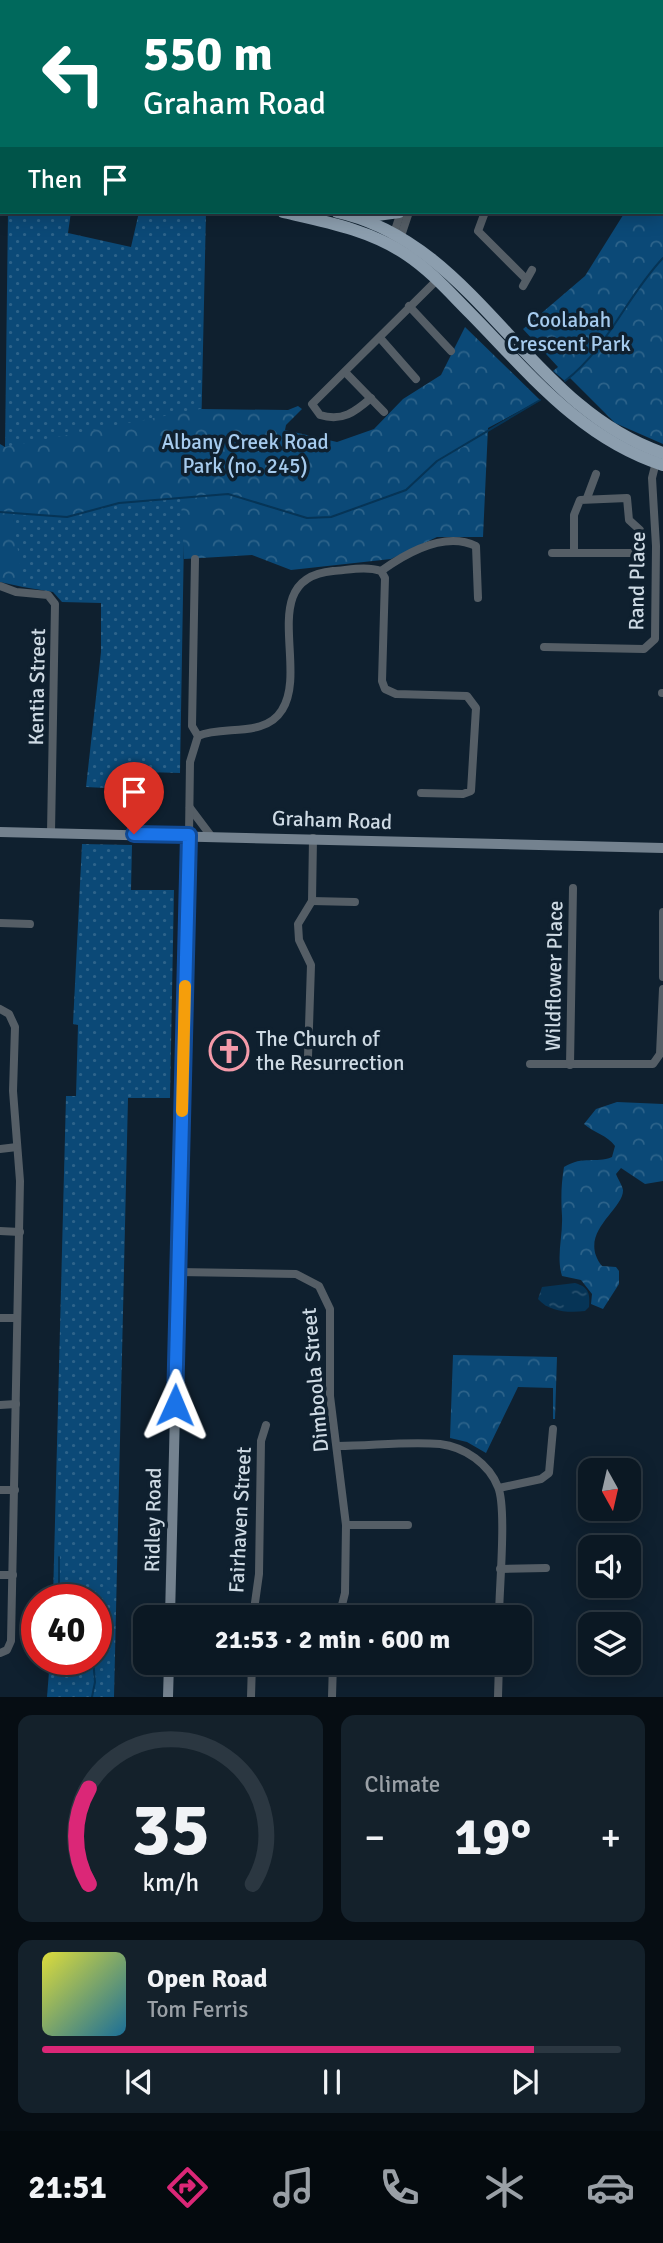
<!DOCTYPE html>
<meta charset="utf-8">
<style>
body{margin:0;font-family:Signika,sans-serif;background:#14212b;color:#f1f3f6;height:100vh;display:flex;flex-direction:column;font-size:26px;white-space:nowrap}
*{box-sizing:border-box;margin:0}
p{font-size:23px;color:#9aa0a6}
.icon{flex:none;width:38px;height:38px;fill:none;stroke:currentColor;stroke-width:2;stroke-linecap:round;stroke-linejoin:round}
.map{position:relative;height:1697px;overflow:hidden}
.drawer{display:flex;flex-direction:column;gap:18px;padding:18px;background:#060d13;flex:1}
.drawer>*{flex:none}
.top-card{position:absolute;left:0px;top:0px;width:663px;height:214px;box-shadow:0 4px 18px #0003,0 0 0 2px #2b3741;background:#00695c;color:#fff;overflow:hidden}
.needle{width:46px;rotate:172deg}
.fabs{position:absolute;left:578px;top:1458px;display:grid;gap:14px}
.fabs a{display:grid;place-items:center;width:63px;height:63px;border-radius:14px;background:#0b1823;box-shadow:0 4px 18px #0003,0 0 0 2px #2b3741;font-size:35px}
.speed{position:absolute;left:21px;top:1584px;display:flex;gap:14px;font-size:35px;font-weight:700;text-align:center}
.speed>*{display:grid;place-content:center;width:91px;height:91px;border-radius:50%;background:#0b1823;box-shadow:0 4px 18px #0003,0 0 0 2px #2b3741;line-height:1}
.speed .limit{border:10px solid #d22;background:#fff;color:#111}
.pin{position:absolute;display:grid;place-items:center;width:60px;height:60px;color:#fff;margin:-72px -30px;border-radius:50% 50% 50% 0;rotate:-45deg;box-shadow:0 0 7px #0007}
.pin .icon{rotate:45deg}
.me{position:absolute;width:77px;margin:-38px;rotate:1deg;stroke-linejoin:round;filter:drop-shadow(0 0 5px #0008)}
.turn{display:flex;align-items:center;gap:24px;height:147px;padding:0 28px;font-size:32px}
.turn .icon{width:91px;height:91px;stroke-width:2.5}
.turn b{display:block;font-size:49px;line-height:60px}
.then{display:flex;align-items:center;height:66px;padding:0 28px;background:#0003;gap:14px;font-size:26px}
.big{font-size:52px;font-weight:700;line-height:1.1}
.drawer .widget{flex:1;display:flex;flex-direction:column;justify-content:center;gap:10px;min-width:0;padding:0 24px;border-radius:14px;background:#14212b}
.drawer .dial{align-items:center;gap:0}
.dial svg{height:182px;overflow:visible;fill:none;stroke:#2b3741;stroke-width:7;stroke-linecap:round;text-anchor:middle}
.dial text{fill:#f1f3f6;stroke:none}
.song{display:flex;align-items:center;gap:21px}
.cover{width:84px;height:84px;border-radius:10px;background:linear-gradient(135deg,hsl(60 70% 55%),hsl(200 70% 35%))}
.played{height:7px;border-radius:4px;background:linear-gradient(90deg,#db2777 85%,#2b3741 85%)}
.keys{display:flex;justify-content:space-around;direction:ltr}
.heat{display:flex;justify-content:space-between;align-items:center;font-size:38px;direction:ltr}
.drawer .tiles{flex:1;display:grid;gap:18px;grid-template-columns:1fr 1fr}
.widget:last-child{grid-column:span 2}
.trip{position:absolute;left:133px;top:1605px;width:399px;height:70px;border-radius:14px;background:#0b1823;box-shadow:0 4px 18px #0003,0 0 0 2px #2b3741;font-weight:700;line-height:70px;text-align:center}
.menu{display:flex;height:112px;justify-content:space-around;align-items:center;background:#040a0e;color:#9aa0a6}
.menu .icon{width:49px;height:49px}
.menu .active{color:#db2777}
.menu b{font-size:32px;color:#f1f3f6}
.map>svg:first-child{display:block}
</style>
<div class="map">
<svg width="663" height="1697" viewBox="0 0 663 1697">
<defs>
<pattern id="grass-dots" width="8" height="8" patternUnits="userSpaceOnUse" patternTransform="scale(1.75)"><rect width="8" height="8" fill="#0b4977"/><path d="M2 2h.1M6 6h.1" fill="none" stroke="#2d638a" stroke-width="1.8" stroke-linecap="round"/></pattern>
<pattern id="forest-crowns" width="20" height="18" patternUnits="userSpaceOnUse" patternTransform="scale(1.75)"><rect width="20" height="18" fill="#0b4977"/><path d="M2 6a3 3 0 1 1 6 0M12 15a3 3 0 1 1 6 0" fill="none" stroke="#2d638a"/></pattern>
<pattern id="water-ripples" width="26" height="14" patternUnits="userSpaceOnUse" patternTransform="scale(1.75)"><rect width="26" height="14" fill="#063456"/><path d="M2 4q2-2 4 0t4 0M15 11q2-2 4 0t4 0" fill="none" stroke="#29516e"/></pattern>
</defs>
<rect width="100%" height="100%" fill="#0f202f"/>
<g fill="url(#grass-dots)">
<polygon points="8,212 71,212 68,233 131,247 139,212 206,212 199,529 184,537 180,773 146,772 145,790 86,787 101,652 101,603 62,602 53,592 23,587 19,573 5,447"/>
<polygon points="82,844 132,845 131,890 174,890 170,1098 128,1098 114,1697 47,1697 50,1659 96,1659 96,1600 53,1599 66,1096 76,1096 78,1025 73,1024"/>
</g>
<g fill="url(#forest-crowns)">
<polygon points="663,148 663,444 615,423 570,378 565,381 553,371 558,367 523,329 585,276 625,212 662,212"/>
<polygon points="465,327 540,400 488,428 483,537 437,537 391,559 291,570 252,555 184,559 181,498 119,503 67,517 13,515 23,587 0,582 0,444 5,447 200,409 288,410 298,406 302,409 286,425 285,430 337,442 374,429 403,399 441,375"/>
<path d="M617 1102 663 1104V1181L645 1184 621 1168 616 1174C618 1179 622 1185 623 1190 624 1210 576 1233 602 1266L616 1267 619 1271V1284L603 1309 591 1304 592 1294 581 1280 562 1276C556 1256 563 1237 562 1216 561 1198 561 1185 564 1167 584 1155 595 1164 612 1157L615 1146C607 1135 594 1133 584 1124L596 1109Z"/>
<polygon points="453,1355 557,1357 555,1419 553,1419 553,1388 518,1387 486,1453 467,1442 450,1438"/>
</g>
<path fill="url(#water-ripples)" d="M575 1283C589 1287 590 1294 589 1307L585 1311C569 1313 549 1312 538 1299L542 1287Z"/>
<g fill="none" stroke-linecap="round" stroke-linejoin="round">
<g stroke="#063456" stroke-width="2">
<path d="M565 381C608 348 626 297 663 258"/>
<polyline points="0,512 67,517 119,503 228,494 307,518 331,517 406,490 437,461 540,400"/>
<polyline points="59,1557 59,1592 67,1600"/>
<polyline points="92,1697 95,1682 93,1659"/>
</g>
<g stroke="#555e66" stroke-width="8">
<polyline points="351,0 352,2"/>
<polyline points="600,0 601,2"/>
<polyline points="418,2 418,0"/>
<polyline points="0,10 2,10"/>
<polyline points="485,212 478,231 526,279"/>
<polyline points="392,239 401,212"/>
<polyline points="399,242 409,212"/>
<polyline points="523,286 532,270"/>
<polyline points="409,306 451,351"/>
<polyline points="380,338 416,379"/>
<polyline points="345,372 384,412"/>
<path d="M371 398C355 412 342 422 320 415L312 404 437 280"/>
<polyline points="587,498 596,474"/>
<path d="M552 553H632C642 548 642 540 640 530L629 520 627 498 580 500 574 515V553"/>
<path d="M381 571C406 553 445 531 476 546L478 598"/>
<polyline points="0,586 16,592 48,595 55,604 51,833"/>
<polyline points="544,647 644,649 655,639 656,546 652,478 657,458"/>
<polyline points="662,693 663,693"/>
<path d="M198 736C224 725 265 738 282 710 309 668 256 578 333 571 349 570 366 566 381 571L385 578 382 681 385 689 396 694 467 696 476 708 471 791 463 794 421 793"/>
<polyline points="190,808 211,836"/>
<polyline points="189,835 190,762 198,736 192,726 195,559"/>
<polyline points="312,901 355,902"/>
<polyline points="663,912 663,977"/>
<polyline points="0,923 30,924"/>
<polyline points="0,1009 9,1014 15,1027 13,1091 20,1181 11,1641 7,1650 0,1653"/>
<polyline points="308,1057 311,965 299,940 298,924 312,901 313,838"/>
<polyline points="530,1064 653,1064 660,1054 663,989"/>
<polyline points="570,1065 573,888"/>
<polyline points="0,1149 17,1147"/>
<polyline points="0,1231 20,1232"/>
<polyline points="178,1272 296,1274 319,1286 330,1309 330,1396 346,1525 345,1593 339,1617"/>
<polyline points="0,1318 17,1318"/>
<polyline points="0,1405 16,1404"/>
<path d="M338 1446C371 1446 407 1441 440 1444 465 1447 489 1464 498 1487 507 1508 499 1590 499 1617"/>
<polyline points="499,1488 541,1479 549,1473 553,1429"/>
<polyline points="0,1490 15,1490"/>
<polyline points="346,1525 408,1525"/>
<polyline points="500,1569 546,1568"/>
<polyline points="0,1575 13,1575"/>
<polyline points="342,1612 403,1617"/>
<polyline points="253,1617 259,1574 261,1441 266,1425"/>
<polyline points="251,1697 252,1662"/>
<polyline points="332,1697 333,1662"/>
<polyline points="498,1697 499,1662"/>
</g>
<g stroke="#74828f" stroke-width="10">
<polyline points="47,2 47,0"/>
<polyline points="0,832 663,848"/>
<polyline points="170,1617 189,835"/>
<polyline points="168,1697 169,1662"/>
</g>
<g stroke="#8c9eae" stroke-width="12">
<polyline points="0,115 2,116"/>
<polyline points="0,129 2,130"/>
<path d="M283 212C327 222 370 230 407 255 431 271 450 293 470 313 529 373 580 438 663 465"/>
<path d="M337 212C477 243 527 407 663 453"/>
<polyline points="367,220 377,215 399,212"/>
</g>
</g>
<g fill="none" stroke-linecap="round" stroke-linejoin="round">
<defs>
<polyline id="route" points="134,834 189,835 175,1405"/>
</defs>
<use href="#route" stroke="#114b97" stroke-width="18"/>
<use href="#route" stroke="#1a73e8" stroke-width="12"/>
<polyline stroke="#f59e0b" stroke-width="12" points="182,1111 185,986"/>
</g>
<defs>
<symbol id="church-ring" viewBox="-11 -11 22 22"><circle r="9.5" fill="#0f202f" stroke="#f39aa9" stroke-width="1.5"/><path d="M-1.2-6h2.4v3.5h3.3v2.4h-3.3V6h-2.4V-.1h-3.3v-2.4h3.3Z" fill="#f39aa9"/></symbol>
</defs>
<g fill-rule="evenodd">
<use href="#church-ring" x="207" y="1029" width="44" height="44"/>
</g>
<g text-anchor="middle" dominant-baseline="central" stroke-width="7" stroke-linejoin="round" paint-order="stroke">
<g font-size="21" fill="#a6cbee" stroke="#0f202f">
<text x="569" y="320">Coolabah<tspan x="569" dy="24">Crescent Park</tspan></text>
<text x="245" y="442">Albany Creek Road<tspan x="245" dy="24">Park (no. 245)</tspan></text>
</g>
<g font-size="21" fill="#cedae4" stroke="#0f202f">
<text transform="translate(637 581) rotate(-89)">Rand Place</text>
<text transform="translate(37 687) rotate(-89)">Kentia Street</text>
<text transform="translate(332 820) rotate(2)">Graham Road</text>
<text transform="translate(554 976) rotate(-89)">Wildflower Place</text>
<text transform="translate(315 1380) rotate(-95)">Dimboola Street</text>
<text transform="translate(153 1520) rotate(-89)">Ridley Road</text>
<text transform="translate(240 1520) rotate(-87)">Fairhaven Street</text>
</g>
<g font-size="21" fill="#cedae4" stroke="#0f202f" text-anchor="start">
<text x="256" y="1039">The Church of<tspan x="256" dy="24">the Resurrection</tspan></text>
</g>
</g>
</svg>
<div class="fabs">
<a><svg class="needle" viewBox="-14 -14 28 28"><path d="M0-13l5 13h-10z" fill="#e53935"/><path d="M0 13l5-13h-10z" fill="#9aa0a6"/></svg></a>
<a><svg class="icon" aria-label="sound" viewBox="0 0 24 24"><path d="M4 9h4l5-4v14l-5-4H4zM17 9q2 3 0 6"/></svg></a>
<a><svg class="icon" aria-label="layers" viewBox="0 0 24 24"><path d="M12 4l9 5-9 5-9-5zM3 14l9 5 9-5"/></svg></a>
</div>
<div class="speed"><div class="limit">40</div></div>
<div class="pin" style="left:134px;top:834px;background:#d93025"><svg class="icon" aria-label="arrive" viewBox="0 0 24 24"><path d="M6 21V4h12l-3 4 3 4H6"/></svg></div>
<svg class="me" style="left:175px;top:1405px" viewBox="-20 -20 40 40"><path d="M0-17L14 15 0 8-14 15z" fill="#1a73e8" stroke="#fff" stroke-width="4"/></svg>
<div class="trip">21:53 · 2 min · 600 m</div>
<div class="top-card">
<div class="turn"><svg class="icon" aria-label="left" viewBox="0 0 24 24"><path d="M17 20v-9H6M10 6l-5 5 5 5"/></svg><div><b>550 m</b>Graham Road</div></div>
<div class="then">Then<svg class="icon" aria-label="arrive" viewBox="0 0 24 24"><path d="M6 21V4h12l-3 4 3 4H6"/></svg></div>
</div>
</div>
<section class="drawer">
<div class="tiles">
<div class="widget dial"><svg viewBox="0 0 100 80">
<path d="M14 69A42 42 0 1 1 86 69"/>
<path d="M14 69A42 42 0 0 1 14 27" stroke="#db2777"/>
<text x="50" y="56" font-size="32" font-weight="700">35</text>
<text x="50" y="72" font-size="11">km/h</text>
</svg></div>
<div class="widget"><p>Climate</p>
<div class="heat"><a>−</a><b class="big">19°</b><a>+</a></div>
</div>
<div class="widget">
<div class="song"><i class="cover"></i><div><b>Open Road</b><p>Tom Ferris</p></div></div>
<div class="played"></div>
<div class="keys"><svg class="icon" aria-label="previous" viewBox="0 0 24 24"><path d="M18 5L8 12l10 7zM5 5v14"/></svg><svg class="icon" aria-label="pause" viewBox="0 0 24 24"><path d="M8 5v14M16 5v14"/></svg><svg class="icon" aria-label="next" viewBox="0 0 24 24"><path d="M6 5l10 7-10 7zM19 5v14"/></svg></div>
</div>
</div>
</section>
<nav class="menu">
<b>21:51</b>
<svg class="icon active" aria-label="directions" viewBox="0 0 24 24"><path d="M12 3l9 9-9 9-9-9zM9 14v-3h6M13 9l2 2-2 2"/></svg>
<svg class="icon" aria-label="music" viewBox="0 0 24 24"><path d="M9 18V5l10-2v13"/><circle cx="6" cy="18" r="3"/><circle cx="16" cy="16" r="3"/></svg>
<svg class="icon" aria-label="phone" viewBox="0 0 24 24"><path d="M5 4h4l2 5-3 2q2 4 5 5l2-3 5 2v4C11 20 4 13 5 4z"/></svg>
<svg class="icon" aria-label="climate" viewBox="0 0 24 24"><path d="M12 3v18M4 7l16 10M4 17L20 7"/></svg>
<svg class="icon" aria-label="car" viewBox="0 0 24 24"><path d="M5 17H2v-5l4-1 3-4h7l3 4 3 1v5h-3M9 17h6M6 11h13"/><circle cx="7" cy="17" r="2"/><circle cx="17" cy="17" r="2"/></svg>
</nav>
